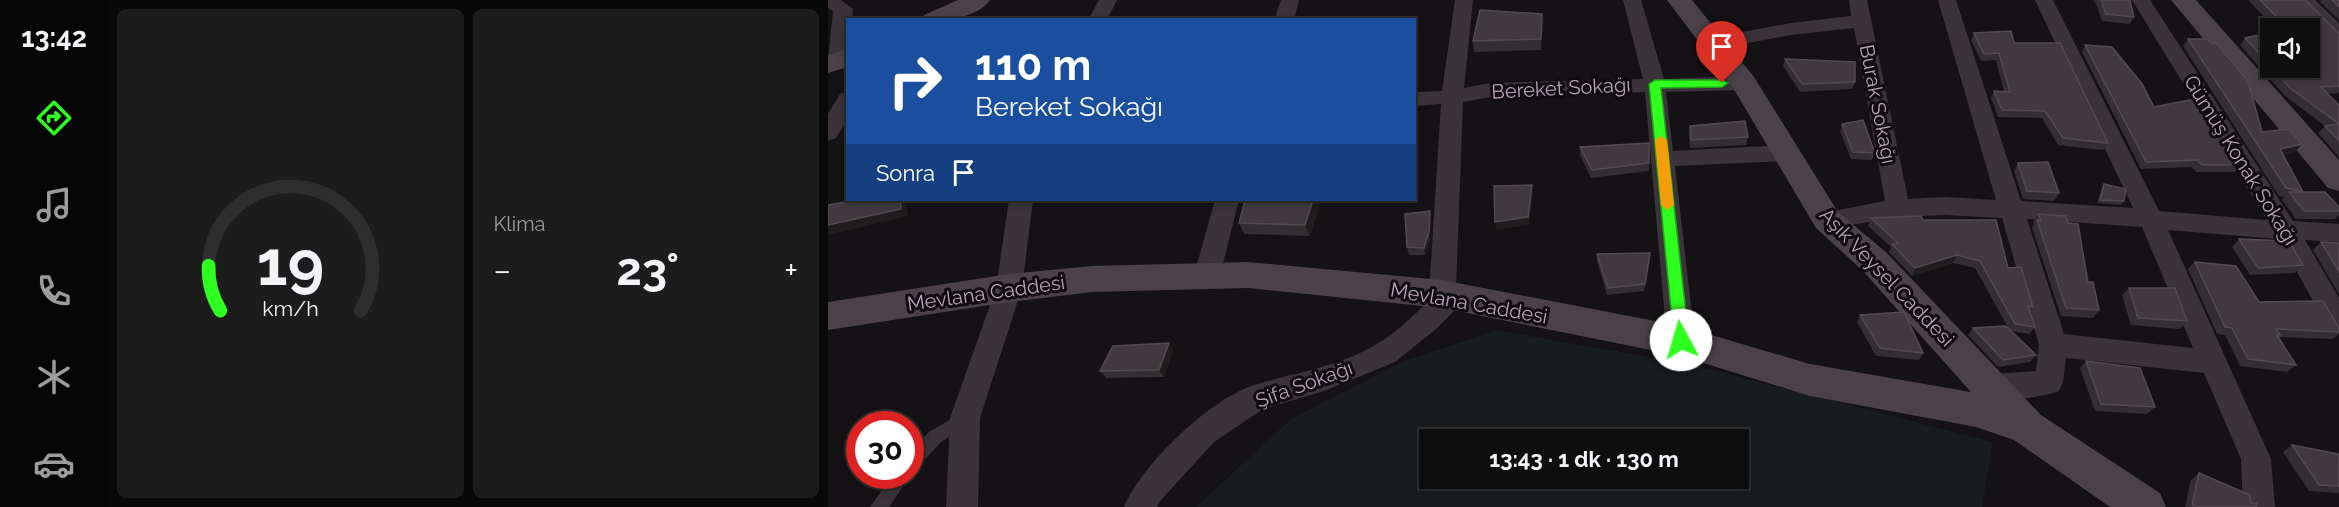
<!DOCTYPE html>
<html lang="tr">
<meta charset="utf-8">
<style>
body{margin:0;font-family:Raleway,sans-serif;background:#1d1c1d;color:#f1f3f6;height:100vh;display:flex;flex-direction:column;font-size:22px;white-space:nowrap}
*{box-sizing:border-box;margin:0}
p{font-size:20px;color:#9b9c9e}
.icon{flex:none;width:33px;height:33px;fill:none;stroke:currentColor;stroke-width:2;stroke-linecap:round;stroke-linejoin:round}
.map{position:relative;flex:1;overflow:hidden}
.sheet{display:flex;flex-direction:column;gap:9px;padding:9px;background:#080808;width:720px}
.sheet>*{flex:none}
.banner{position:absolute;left:18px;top:18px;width:570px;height:183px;border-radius:0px;box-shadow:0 3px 9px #0003,0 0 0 2px #2f2e2f;background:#1a4fa0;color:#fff;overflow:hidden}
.tools{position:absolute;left:1432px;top:18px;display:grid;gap:12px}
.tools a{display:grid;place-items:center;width:60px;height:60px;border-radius:0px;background:#0f0e0f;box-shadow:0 3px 9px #0003,0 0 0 2px #2f2e2f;font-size:30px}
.speed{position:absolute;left:18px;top:411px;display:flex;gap:12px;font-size:30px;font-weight:700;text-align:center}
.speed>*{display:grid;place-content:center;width:78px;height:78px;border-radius:50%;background:#0f0e0f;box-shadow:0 3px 9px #0003,0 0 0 2px #2f2e2f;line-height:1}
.speed .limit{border:9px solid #d22;background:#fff;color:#111}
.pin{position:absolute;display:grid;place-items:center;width:51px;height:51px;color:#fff;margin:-62px -26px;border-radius:50% 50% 50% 0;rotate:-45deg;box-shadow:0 0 6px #0007}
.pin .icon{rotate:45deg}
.me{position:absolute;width:66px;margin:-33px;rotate:354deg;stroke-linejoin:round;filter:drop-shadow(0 0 4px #0008)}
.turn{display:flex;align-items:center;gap:21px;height:126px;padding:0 30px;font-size:27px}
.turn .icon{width:78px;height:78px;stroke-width:2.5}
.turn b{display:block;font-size:42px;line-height:51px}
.then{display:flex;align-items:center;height:57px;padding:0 30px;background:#0003;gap:12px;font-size:22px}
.big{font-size:45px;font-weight:700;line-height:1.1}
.sheet .card{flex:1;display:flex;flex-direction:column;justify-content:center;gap:9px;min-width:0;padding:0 21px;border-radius:9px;background:#1d1c1d}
.sheet .dial{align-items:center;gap:0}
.dial svg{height:156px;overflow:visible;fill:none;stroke:#2f2e2f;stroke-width:7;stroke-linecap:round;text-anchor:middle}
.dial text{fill:#f1f3f6;stroke:none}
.heat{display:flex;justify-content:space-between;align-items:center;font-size:33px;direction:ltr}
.sheet .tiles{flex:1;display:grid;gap:9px;grid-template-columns:repeat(2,1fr)}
.trip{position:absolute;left:591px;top:429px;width:330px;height:60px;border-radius:0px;background:#0f0e0f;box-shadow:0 3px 9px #0003,0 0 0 2px #2f2e2f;font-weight:700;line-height:60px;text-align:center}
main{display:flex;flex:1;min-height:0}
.menu{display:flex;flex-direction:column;width:108px;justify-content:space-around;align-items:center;background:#060606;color:#9b9c9e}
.menu .icon{width:42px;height:42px}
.menu .selected{color:#2fff1f}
.menu b{font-size:27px;color:#f1f3f6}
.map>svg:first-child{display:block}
</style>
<main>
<nav class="menu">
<b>13:42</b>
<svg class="icon selected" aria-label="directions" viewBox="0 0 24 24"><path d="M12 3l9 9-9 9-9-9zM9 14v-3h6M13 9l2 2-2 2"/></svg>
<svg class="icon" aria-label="music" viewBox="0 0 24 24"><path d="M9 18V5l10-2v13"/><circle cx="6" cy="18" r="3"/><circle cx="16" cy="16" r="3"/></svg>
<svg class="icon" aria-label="phone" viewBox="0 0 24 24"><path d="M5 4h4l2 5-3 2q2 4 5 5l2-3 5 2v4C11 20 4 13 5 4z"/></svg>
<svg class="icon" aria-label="climate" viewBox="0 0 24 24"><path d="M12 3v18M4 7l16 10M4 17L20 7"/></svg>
<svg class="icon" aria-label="car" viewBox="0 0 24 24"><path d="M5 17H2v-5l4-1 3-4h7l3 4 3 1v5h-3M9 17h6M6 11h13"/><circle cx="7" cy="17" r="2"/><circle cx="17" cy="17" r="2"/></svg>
</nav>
<section class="sheet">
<div class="tiles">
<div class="card dial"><svg viewBox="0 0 100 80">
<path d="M14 69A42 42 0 1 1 86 69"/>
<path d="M14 69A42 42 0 0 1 8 46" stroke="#2fff1f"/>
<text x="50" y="56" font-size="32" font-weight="700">19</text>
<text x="50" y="72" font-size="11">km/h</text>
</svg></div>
<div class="card"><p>Klima</p>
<div class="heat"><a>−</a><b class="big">23°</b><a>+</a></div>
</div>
</div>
</section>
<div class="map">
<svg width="1511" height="507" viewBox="0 0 1511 507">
<rect width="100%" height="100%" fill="#141214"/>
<path fill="#181c1f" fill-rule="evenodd" d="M668 330 856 363 1165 442 1154 507H368L463 419 574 362ZM602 440H910V478H602Z"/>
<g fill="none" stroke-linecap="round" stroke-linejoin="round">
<g fill="#3a3339" fill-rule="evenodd">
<polygon points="137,411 143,413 145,418 143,423 113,442 88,469 82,471 82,452 101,432"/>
<polygon points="64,476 82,476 61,507 42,507"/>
</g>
<g fill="#3a3339" fill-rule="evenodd">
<polygon points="0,0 13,0 25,9 24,20 20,20 20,62 17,65 10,67 3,65 0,61 5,11 0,8"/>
<polygon points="271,0 289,0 279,20 260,20"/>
<polygon points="453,0 471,0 466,20 446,20"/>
<path d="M627 0H645L636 88 662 83 815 79 795 0H813L836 79 916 76 923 78 927 83 923 88 916 90 838 92 845 151 957 145 965 147 968 153 965 159 957 161 847 166 867 341 863 349 853 353 843 349 839 341 817 92 662 97 635 102 628 287 633 288 637 296 633 304 608 329 567 362 496 391 435 409 386 442 333 500 329 507H296C315 463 381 400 426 385 465 373 511 367 547 345 567 334 586 315 603 299L601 294 613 104 586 106V92L614 91Z"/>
<path d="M1021 0H1039L1080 199 1117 197 1168 200 1110 0H1128L1193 201 1305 208 1207 0H1225L1331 211 1439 220 1304 0H1322L1465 221 1511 224V242L1477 240 1511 298V333L1501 330 1451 239 1340 230 1443 459 1447 507H1415L1413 459 1376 373 1238 358 1235 382 1231 391C1212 398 1171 403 1153 396L1149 387 1153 378 1163 374 1208 371 1211 345 1174 218 1117 215 1070 217 999 229 990 226 987 220 990 214 1057 201 1026 28 963 35 887 49 880 47 877 43 880 39 887 37 963 23 1023 16ZM1199 219 1314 227 1365 348 1236 334Z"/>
<polygon points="1467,0 1487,0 1511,23 1511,40 1504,38"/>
<polygon points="20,92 20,119 8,138 0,141 0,114 12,94"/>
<polygon points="181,200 205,200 194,288 152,418 150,507 118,507 122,418 168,288"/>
<polygon points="387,200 411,200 392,275 388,282 379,285 370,282 366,275"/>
</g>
<g fill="#4a4149" fill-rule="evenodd">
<path d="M130 0H162C148 20 114 20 93 20L96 15Z"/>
<polygon points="839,0 864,0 926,77 1010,212 1059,253 1213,415 1332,493 1338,507 1282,507 1186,440 1148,427 982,396 853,356 614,308 420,288 264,292 181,302 0,330 0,302 181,274 264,266 420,262 614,280 853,326 982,364 1143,392 1035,271 988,228 904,86"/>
<polygon points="1343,0 1368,0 1511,160 1511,191 1500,188"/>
<polygon points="20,49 20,67 0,73 0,55"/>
</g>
</g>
<g fill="#322e31">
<polygon points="1265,0 1302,0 1306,17 1302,24 1274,21 1268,4"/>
<polygon points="1422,0 1477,0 1509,32 1511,33 1511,93 1500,94 1511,105 1511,157 1490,133 1497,126 1456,95 1412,45 1417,38 1443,36 1443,68 1482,68 1482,28 1447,28 1421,1"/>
<polygon points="1493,0 1511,0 1511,20 1492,2"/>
<polygon points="715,25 713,50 646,52 645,41"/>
<polygon points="1146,33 1186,43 1280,143 1275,150 1230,145 1214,118 1170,117 1163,98 1166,91 1176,92 1168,60 1153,61 1143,40"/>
<polygon points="1360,39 1434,132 1474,144 1467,152 1455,155 1475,192 1511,207 1511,215 1507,219 1468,219 1454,200 1457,197 1451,196 1355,46"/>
<polygon points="1257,45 1326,107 1413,165 1407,172 1368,172 1364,167 1313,169 1254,52"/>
<polygon points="957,59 1027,82 1024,89 972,92 955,66"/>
<polygon points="1014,124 1047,153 1044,160 1023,159 1012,131"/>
<polygon points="862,126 920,137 918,145 862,148 861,134"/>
<polygon points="752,147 821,163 821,171 763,178 752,155"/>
<polygon points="1190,163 1231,193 1226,201 1195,199 1186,171"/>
<polygon points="1276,184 1296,201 1293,205 1269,203 1274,188"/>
<polygon points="493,200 482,236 416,234 411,223"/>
<polygon points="1210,214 1260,282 1271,310 1265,318 1233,316 1204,228 1206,225 1205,222"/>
<polygon points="1043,218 1095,220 1180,268 1205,307 1202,311 1207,327 1201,334 1183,331 1208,355 1202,362 1170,367 1140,335 1145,328 1181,329 1147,268 1125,263 1084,276 1061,252 1063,247 1040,226"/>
<polygon points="603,219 602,239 597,255 581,255 579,247"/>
<polygon points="1411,239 1475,265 1467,273 1422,275 1404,247"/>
<polygon points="1493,242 1511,243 1511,294 1485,250"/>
<polygon points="769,254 822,260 816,291 779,295 769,261"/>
<polygon points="1367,262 1431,302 1511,328 1511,334 1504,339 1450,337 1468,365 1459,372 1412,366 1397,335 1389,334 1360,269"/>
<polygon points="1301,288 1359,321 1352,329 1303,325 1294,295"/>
<polygon points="1032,315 1095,353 1091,360 1048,356 1029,322"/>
<polygon points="345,350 336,377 278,378 272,371"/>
<polygon points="1258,361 1327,407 1319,414 1267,411 1252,368"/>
<polygon points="1464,445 1511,457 1511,493 1481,491 1455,452"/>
<polygon points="1371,473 1423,503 1428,507 1357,507 1363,480"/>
</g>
<g fill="#201d1f">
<polygon points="714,14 715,25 713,50 713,39"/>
<polygon points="1474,144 1467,152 1445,157 1452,149"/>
<polygon points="704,185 705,193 701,225 668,230 667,222"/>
<polygon points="72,200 78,200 80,216 0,235 0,225"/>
<polygon points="485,200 493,200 482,236 477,225"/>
<polygon points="602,211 603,219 602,239 597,255 596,248"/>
<polygon points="1129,255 1125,263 1084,276 1087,268"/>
<polygon points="341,343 345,350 336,377 331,370"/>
</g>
<g fill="#403a3f" stroke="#524a52" stroke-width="1.5">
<polygon points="1273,0 1302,0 1306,17 1278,14"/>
<polygon points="1432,0 1477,0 1509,32 1511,33 1511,86 1493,87 1511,105 1511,124 1462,88 1444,68 1482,68 1482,28 1460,28"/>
<polygon points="1504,0 1511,0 1511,7"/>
<polygon points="652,10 714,14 713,39 645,41"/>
<polygon points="1183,31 1186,43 1232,43 1280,143 1235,138 1217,111 1174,110 1166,91 1182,92 1171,53 1156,54 1146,33"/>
<polygon points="1431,35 1443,36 1443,66 1417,38"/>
<polygon points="1360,39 1379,39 1384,44 1388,43 1420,81 1434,132 1461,129 1474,144 1452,149 1475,192 1458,188"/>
<polygon points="1257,45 1284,47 1314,84 1326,107 1371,98 1413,165 1374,165 1369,160 1318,162"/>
<polygon points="957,59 1027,62 1027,82 974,84"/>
<polygon points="1035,120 1047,153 1025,152 1014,124"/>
<polygon points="917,121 920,137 863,140 862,126"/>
<polygon points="1511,124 1511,141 1497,126"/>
<polygon points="821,143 821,163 764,170 752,147"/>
<polygon points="1220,162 1231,193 1199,191 1190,163"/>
<polygon points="1276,184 1298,189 1296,201 1272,200"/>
<polygon points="704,185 700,217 667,222 666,186"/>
<polygon points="1461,192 1497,192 1511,207 1511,211 1476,211"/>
<polygon points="20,200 72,200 73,209 0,225 0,205 18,202"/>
<polygon points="417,200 485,200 477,225 411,223"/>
<polygon points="602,211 601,232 596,248 579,247 577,214"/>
<polygon points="1210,214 1238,216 1240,223 1250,224 1260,282 1265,282 1271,310 1238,308 1209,220 1213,221"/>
<polygon points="1093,216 1095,220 1168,220 1180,268 1193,267 1205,307 1200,306 1207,327 1187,324 1152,261 1129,255 1087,268 1064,244 1070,243 1043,218"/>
<polygon points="1411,239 1461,241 1475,265 1430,268"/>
<polygon points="1493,242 1511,243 1511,272"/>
<polygon points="822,253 817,284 780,288 769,254"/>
<polygon points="1367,262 1408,266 1431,302 1495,301 1511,328 1511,332 1448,329 1452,335 1449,335 1468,365 1420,359 1404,328 1397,327"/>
<polygon points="1301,288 1347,288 1359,321 1310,318"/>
<polygon points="1076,312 1095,353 1052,348 1032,315"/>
<polygon points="1178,326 1208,355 1175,360 1145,328"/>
<polygon points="341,343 331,370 272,371 285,346"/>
<polygon points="1258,361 1312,368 1327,407 1273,404"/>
<polygon points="1464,445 1510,454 1511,457 1511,486 1491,485"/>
<polygon points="1371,473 1422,495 1423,503 1429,503 1428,507 1369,507 1364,505"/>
</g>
<polygon fill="#2fff1f" stroke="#1fa614" stroke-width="1.5" points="827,80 894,80 900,83 894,87 833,88 861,340 858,345 853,347 848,345 846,340 821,84"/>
<polygon fill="#f59e0b" points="833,136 839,140 846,205 839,210 833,205 827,140"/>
<g text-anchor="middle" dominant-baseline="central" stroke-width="6" stroke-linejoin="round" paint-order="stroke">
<g font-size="20" fill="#b5a2b6" stroke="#0f0d0f">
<text transform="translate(733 88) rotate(-3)">Bereket Sokağı</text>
<text transform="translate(1050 104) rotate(79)">Burak Sokağı</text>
<text transform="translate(1413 160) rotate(58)">Gümüş Konak Sokağı</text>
<text transform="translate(1059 277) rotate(46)">Aşık Veysel Caddesi</text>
<text transform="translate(158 293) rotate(-8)">Mevlana Caddesi</text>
<text transform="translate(641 303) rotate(10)">Mevlana Caddesi</text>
<text transform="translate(476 384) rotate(-20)">Şifa Sokağı</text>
</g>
</g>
</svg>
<div class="tools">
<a><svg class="icon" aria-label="sound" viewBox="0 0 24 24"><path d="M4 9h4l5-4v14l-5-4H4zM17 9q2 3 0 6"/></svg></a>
</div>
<div class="speed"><div class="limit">30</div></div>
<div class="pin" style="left:894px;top:83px;background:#d93025"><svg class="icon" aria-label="arrive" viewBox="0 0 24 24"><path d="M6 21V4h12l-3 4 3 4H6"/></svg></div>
<svg class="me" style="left:853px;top:340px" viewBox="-20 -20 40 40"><circle r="19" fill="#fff"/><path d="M0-13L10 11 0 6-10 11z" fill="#2fff1f"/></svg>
<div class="trip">13:43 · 1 dk · 130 m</div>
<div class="banner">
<div class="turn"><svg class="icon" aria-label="right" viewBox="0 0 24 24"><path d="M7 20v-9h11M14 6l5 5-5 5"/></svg><div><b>110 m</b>Bereket Sokağı</div></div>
<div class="then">Sonra<svg class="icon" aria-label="arrive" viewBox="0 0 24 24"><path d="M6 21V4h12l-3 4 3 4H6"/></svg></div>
</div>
</div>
</main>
